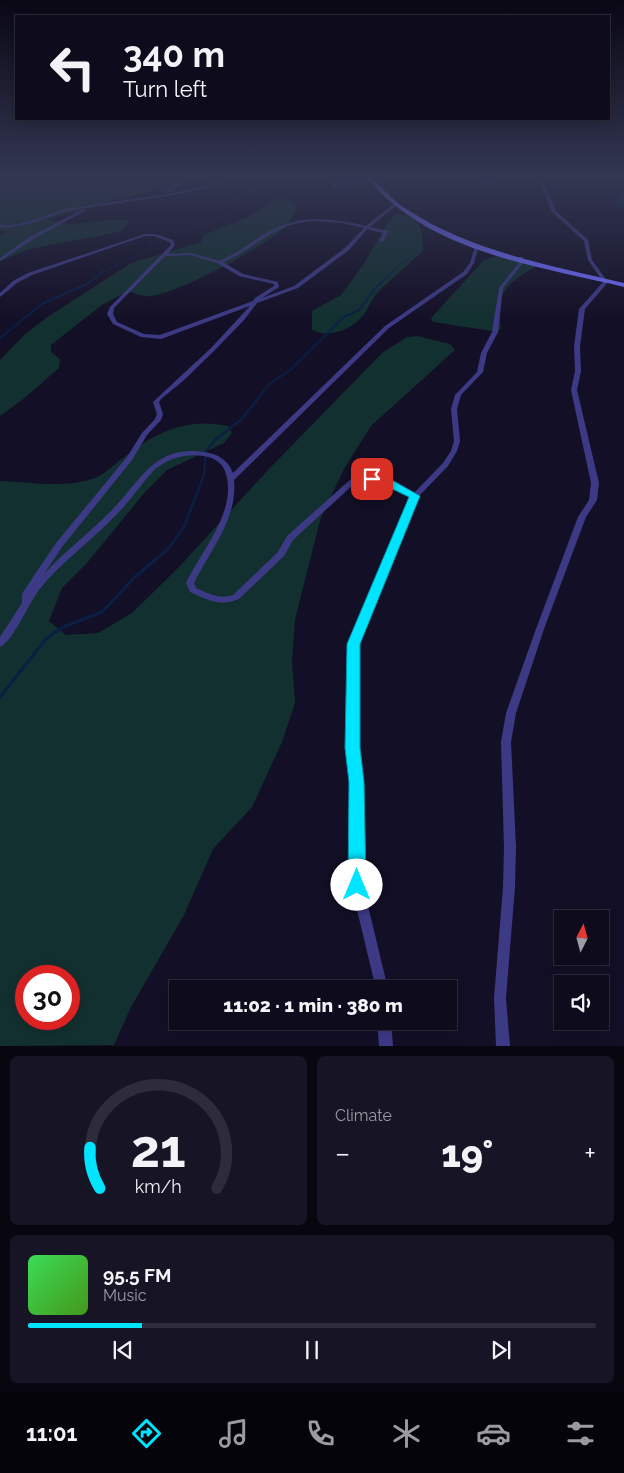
<!DOCTYPE html>
<meta charset="utf-8">
<style>
body{margin:0;font-family:Raleway,sans-serif;background:#171425;color:#f1f3f6;height:100vh;display:flex;flex-direction:column;font-size:19px;white-space:nowrap}
*{box-sizing:border-box;margin:0}
p{font-size:16px;color:#9b9ba3}
.icon{flex:none;width:28px;height:28px;fill:none;stroke:currentColor;stroke-width:2;stroke-linecap:round;stroke-linejoin:round}
.map{position:relative;height:1046px;overflow:hidden}
.drawer{display:flex;flex-direction:column;gap:10px;padding:10px;background:#08060f;flex:1}
.drawer>*{flex:none}
.top-card{position:absolute;left:15px;top:15px;width:595px;height:105px;border-radius:0px;box-shadow:0 2px 12px #0003,0 0 0 1px #2e2b3b;background:#0e0b1c;color:#f1f3f6;overflow:hidden}
.needle{width:32px;rotate:6deg}
.fabs{position:absolute;left:554px;top:910px;display:grid;gap:10px}
.fabs a{display:grid;place-items:center;width:55px;height:55px;border-radius:0px;background:#0e0b1c;box-shadow:0 2px 12px #0003,0 0 0 1px #2e2b3b;font-size:25px}
.speed{position:absolute;left:15px;top:965px;display:flex;gap:10px;font-size:25px;font-weight:700;text-align:center}
.speed>*{display:grid;place-content:center;width:65px;height:65px;border-radius:50%;background:#0e0b1c;box-shadow:0 2px 12px #0003,0 0 0 1px #2e2b3b;line-height:1}
.speed .limit{border:8px solid #d22;background:#fff;color:#111}
.pin{position:absolute;display:grid;place-items:center;width:42px;height:42px;color:#fff;margin:-21px;border-radius:10px;box-shadow:0 2px 8px #0006}
.me{position:absolute;width:55px;margin:-28px;rotate:0deg;stroke-linejoin:round;filter:drop-shadow(0 0 4px #0008)}
.turn{display:flex;align-items:center;gap:18px;height:105px;padding:0 25px;font-size:22px}
.turn .icon{width:65px;height:65px;stroke-width:2.5}
.turn b{display:block;font-size:35px;line-height:42px}
.big{font-size:38px;font-weight:800;line-height:1.1}
.drawer .widget{flex:1;display:flex;flex-direction:column;justify-content:center;gap:8px;min-width:0;padding:0 18px;border-radius:8px;background:#171425}
.drawer .dial{align-items:center;gap:0}
.dial svg{height:130px;overflow:visible;fill:none;stroke:#2e2b3b;stroke-width:7;stroke-linecap:round;text-anchor:middle}
.dial text{fill:#f1f3f6;stroke:none}
.song{display:flex;align-items:center;gap:15px}
.cover{width:60px;height:60px;border-radius:8px;background:linear-gradient(135deg,hsl(130 70% 55%),hsl(100 70% 35%))}
.played{height:5px;border-radius:2px;background:linear-gradient(90deg,#00e5ff 20%,#2e2b3b 20%)}
.keys{display:flex;justify-content:space-around;direction:ltr}
.heat{display:flex;justify-content:space-between;align-items:center;font-size:28px;direction:ltr}
.drawer .tiles{flex:1;display:grid;gap:10px;grid-template-columns:1fr 1fr}
.widget:last-child{grid-column:span 2}
.trip{position:absolute;left:169px;top:980px;width:288px;height:50px;border-radius:0px;background:#0e0b1c;box-shadow:0 2px 12px #0003,0 0 0 1px #2e2b3b;font-weight:800;line-height:50px;text-align:center}
.dock{display:flex;height:80px;justify-content:space-around;align-items:center;background:#06040b;color:#9b9ba3}
.dock .icon{width:35px;height:35px}
.dock .on{color:#00e5ff}
.dock b{font-size:22px;color:#f1f3f6}
.map>svg:first-child{display:block}
</style>
<div class="map">
<svg width="624" height="1046" viewBox="0 0 624 1046">
<rect width="100%" height="100%" fill="#130f26"/>
<g fill="#12302f" fill-rule="evenodd">
<path d="M0 175H198L175 187 113 200 47 219C71 231 101 217 127 220L129 223 119 232 30 249 0 261V235L7 233 0 230Z"/>
<path d="M278 199 288 200 296 204C296 212 292 219 287 225 267 246 179 293 151 296 143 297 135 294 128 291L102 305 51 345V352L60 359 59 368 22 400 0 416V360L25 334 46 318 131 263 201 242 204 235 248 217Z"/>
<path d="M397 214C420 214 424 232 423 251 408 265 393 277 379 291 372 298 370 306 364 314 354 329 328 339 312 330V311L341 295 363 265 388 222Z"/>
<path d="M497 256 534 264 535 267C507 283 495 294 501 328L498 332 433 322 431 318 484 260Z"/>
<path d="M418 336 450 344 455 350 371 426 344 469 321 517 295 619 292 662 295 703 282 742 252 807 213 849 184 915 131 1007 114 1045 0 1046V481C32 482 63 489 95 478 104 475 114 464 123 458 156 432 186 417 228 426L232 433 224 443 167 470 145 492 87 563 62 588 49 621 66 635 98 633 132 613 180 566 268 470 382 353 407 337ZM26 976H69V1019H26Z"/>
</g>
<g fill="none" stroke-linecap="round" stroke-linejoin="round">
<g stroke="#0a1f44" stroke-width="1">
<polyline points="151,234 155,231 184,229 215,222 231,212 238,198 278,175"/>
<polyline points="102,272 146,251 151,244 150,236"/>
<path d="M392 272C407 257 443 243 426 219 427 206 435 197 437 184"/>
</g>
<g stroke="#0a1f44" stroke-width="2">
<polyline points="0,338 42,304 87,284 104,271"/>
<polyline points="259,397 269,384 289,371 344,317 359,310 373,291 393,271"/>
</g>
<polyline stroke="#0a1f44" stroke-width="2.5" points="155,560 168,549 184,527 204,475 206,451 216,439 241,420 260,396"/>
<polyline stroke="#0a1f44" stroke-width="3" points="0,697 45,640 61,628 102,612 135,577 156,559"/>
<polygon fill="#0a1f44" fill-rule="evenodd" points="624,190 624,211 615,202"/>
<g fill="#3d3a85" fill-rule="evenodd">
<polygon points="194,175 198,175 167,193 164,192"/>
<polygon points="245,175 253,175 224,179 207,188 167,196 66,211 29,224 4,228 0,227 0,224 5,226 28,222 65,209 167,194 206,186 223,177"/>
<polygon points="334,175 338,175 340,180 336,185 374,177 375,175 379,175 377,179 333,188 331,187 336,180"/>
<polygon points="495,175 499,175 500,179 494,183 431,177 433,176 493,181 496,179"/>
<polygon points="537,175 541,175 556,211 588,240 592,260 608,282 585,309 580,346 581,371 577,390 599,483 597,500 586,517 544,629 516,713 511,742 516,847 515,887 506,998 510,1046 496,1046 494,998 503,887 504,847 501,742 506,713 536,629 578,517 589,500 591,483 571,390 575,371 574,346 579,309 603,282 588,260 584,241 552,212"/>
<path d="M395 203 398 204 370 227 388 231V232L383 242 379 241 383 233 367 229 349 250 298 288 257 303 244 320 214 351 183 381 161 399 159 402 163 414 161 420 147 435 132 460 62 547 44 574C64 552 88 534 109 513 139 484 153 444 204 452 218 454 228 460 233 473L385 326 463 272 470 263 475 246 479 245 474 263 467 274 389 328 234 480C238 519 210 550 194 583L196 588C208 593 220 600 233 595L278 552 287 536 351 479C374 474 393 483 414 493L443 463 451 451 454 441 451 409 455 395 477 372 481 353 492 332 499 288 519 263V257H523V263L503 288 498 332 487 353 483 372 461 395 457 409 460 441 457 451 448 466 418 497 357 645 358 748 362 782 363 885 388 989H376L351 885 352 782 348 748 349 645 411 497 390 487 378 483 370 482 355 483 293 540 284 556 239 599C220 607 208 600 190 592L186 583C201 551 237 512 226 474 223 463 215 458 204 456 185 453 168 458 154 470 140 485 129 503 114 517 90 542 61 562 39 590 29 603 13 641 0 647V637L22 603V594L23 592 56 543 127 457 142 433 155 419 157 414 153 402 154 401 211 348 250 306 161 339 141 337 113 324 107 314 110 307 171 245 169 242 154 236H145L32 275 17 283 0 297V293L13 281 28 273 145 234H155L173 240 175 245 168 254 191 253 219 261C239 253 254 239 272 230 302 214 334 219 366 226ZM314 221 342 223 364 228 345 248 294 286 262 298 279 287 278 282 243 274 223 262C246 253 264 235 288 226 296 223 305 222 314 221ZM191 255 217 263 239 276 274 284V286L255 298 253 301 160 335 144 334 117 322 113 314 114 308 165 256Z"/>
<polygon points="83,209 86,210 32,240 0,261 0,258 28,238"/>
<polygon points="377,1021 391,1021 393,1046 379,1046"/>
</g>
<path fill="#6f6bff" fill-rule="evenodd" d="M364 175H369C382 187 393 201 408 210 472 252 551 265 624 283V287C541 267 442 254 379 191 374 186 367 180 364 175Z"/>
</g>
<linearGradient id="sky" x2="0" y2="1"><stop stop-color="#0a0815"/><stop offset="0.55" stop-color="#333752"/><stop offset="1" stop-color="#333752" stop-opacity="0"/></linearGradient>
<rect width="624" height="321" fill="url(#sky)"/>
<polygon fill="#00e5ff" stroke="#0095a6" points="372,476 390,479 420,496 360,644 360,748 364,782 366,885 363,891 357,894 351,891 348,885 349,782 345,748 347,644 409,497 384,485 369,481 369,477"/>
</svg>
<div class="fabs">
<a><svg class="needle" viewBox="-14 -14 28 28"><path d="M0-13l5 13h-10z" fill="#e53935"/><path d="M0 13l5-13h-10z" fill="#9b9ba3"/></svg></a>
<a><svg class="icon" aria-label="sound" viewBox="0 0 24 24"><path d="M4 9h4l5-4v14l-5-4H4zM17 9q2 3 0 6"/></svg></a>
</div>
<div class="speed"><div class="limit">30</div></div>
<div class="pin" style="left:372px;top:479px;background:#d93025"><svg class="icon" aria-label="arrive" viewBox="0 0 24 24"><path d="M6 21V4h12l-3 4 3 4H6"/></svg></div>
<svg class="me" style="left:357px;top:885px" viewBox="-20 -20 40 40"><circle r="19" fill="#fff"/><path d="M0-13L10 11 0 6-10 11z" fill="#00e5ff"/></svg>
<div class="trip">11:02 · 1 min · 380 m</div>
<div class="top-card">
<div class="turn"><svg class="icon" aria-label="left" viewBox="0 0 24 24"><path d="M17 20v-9H6M10 6l-5 5 5 5"/></svg><div><b>340 m</b>Turn left</div></div>
</div>
</div>
<section class="drawer">
<div class="tiles">
<div class="widget dial"><svg viewBox="0 0 100 80">
<path d="M14 69A42 42 0 1 1 86 69"/>
<path d="M14 69A42 42 0 0 1 8 44" stroke="#00e5ff"/>
<text x="50" y="56" font-size="32" font-weight="700">21</text>
<text x="50" y="72" font-size="11">km/h</text>
</svg></div>
<div class="widget"><p>Climate</p>
<div class="heat"><a>−</a><b class="big">19°</b><a>+</a></div>
</div>
<div class="widget">
<div class="song"><i class="cover"></i><div><b>95.5 FM</b><p>Music</p></div></div>
<div class="played"></div>
<div class="keys"><svg class="icon" aria-label="previous" viewBox="0 0 24 24"><path d="M18 5L8 12l10 7zM5 5v14"/></svg><svg class="icon" aria-label="pause" viewBox="0 0 24 24"><path d="M8 5v14M16 5v14"/></svg><svg class="icon" aria-label="next" viewBox="0 0 24 24"><path d="M6 5l10 7-10 7zM19 5v14"/></svg></div>
</div>
</div>
</section>
<nav class="dock">
<b>11:01</b>
<svg class="icon on" aria-label="directions" viewBox="0 0 24 24"><path d="M12 3l9 9-9 9-9-9zM9 14v-3h6M13 9l2 2-2 2"/></svg>
<svg class="icon" aria-label="music" viewBox="0 0 24 24"><path d="M9 18V5l10-2v13"/><circle cx="6" cy="18" r="3"/><circle cx="16" cy="16" r="3"/></svg>
<svg class="icon" aria-label="phone" viewBox="0 0 24 24"><path d="M5 4h4l2 5-3 2q2 4 5 5l2-3 5 2v4C11 20 4 13 5 4z"/></svg>
<svg class="icon" aria-label="climate" viewBox="0 0 24 24"><path d="M12 3v18M4 7l16 10M4 17L20 7"/></svg>
<svg class="icon" aria-label="car" viewBox="0 0 24 24"><path d="M5 17H2v-5l4-1 3-4h7l3 4 3 1v5h-3M9 17h6M6 11h13"/><circle cx="7" cy="17" r="2"/><circle cx="17" cy="17" r="2"/></svg>
<svg class="icon" aria-label="filters" viewBox="0 0 24 24"><path d="M4 7h16M4 17h16"/><circle cx="9" cy="7" r="2"/><circle cx="15" cy="17" r="2"/></svg>
</nav>
